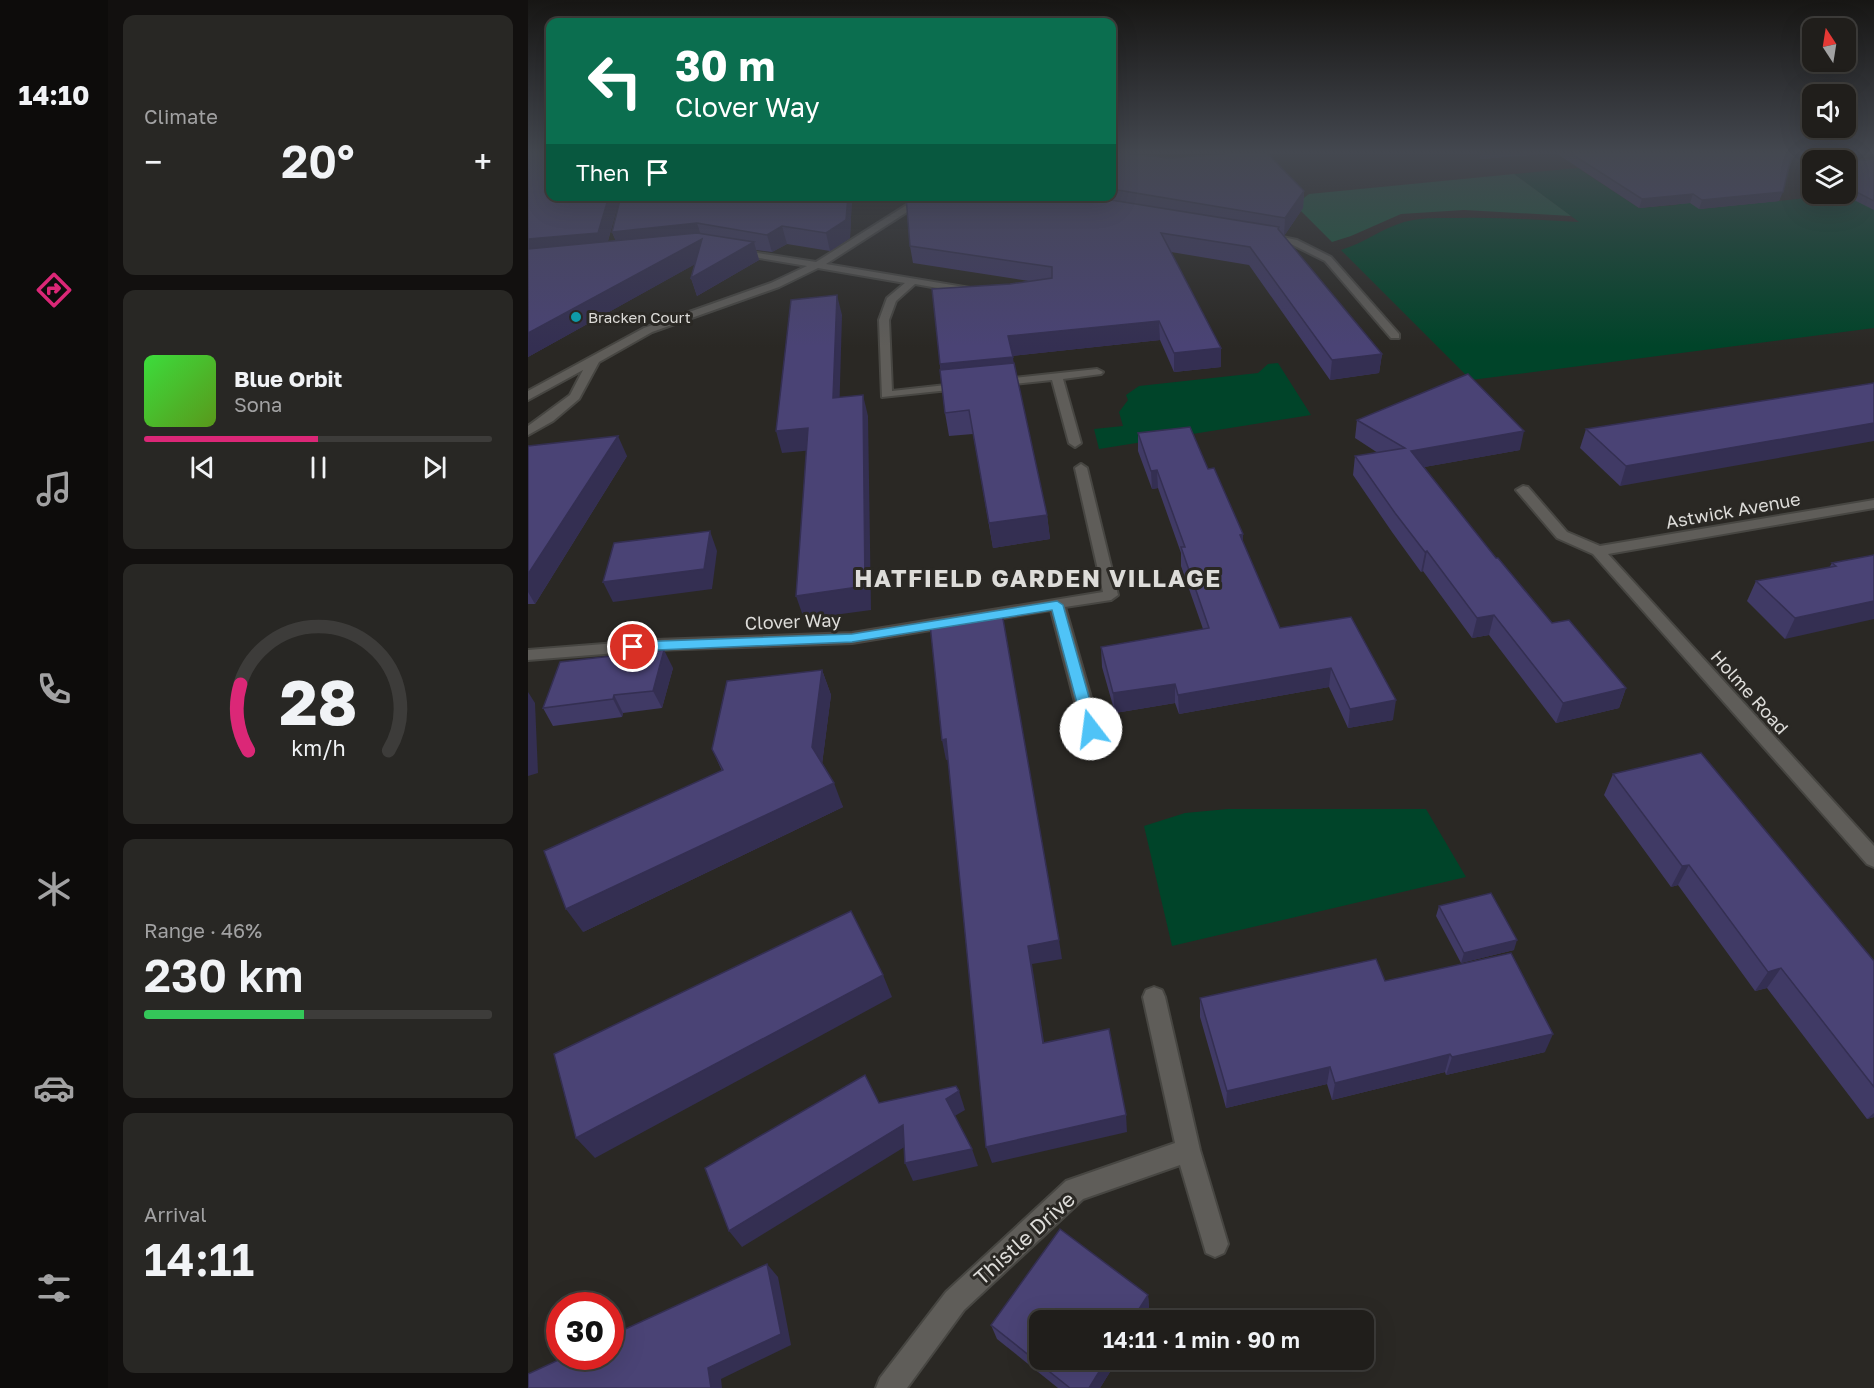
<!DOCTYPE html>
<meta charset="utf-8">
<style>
body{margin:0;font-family:"Golos Text",sans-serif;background:#282724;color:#f1f3f6;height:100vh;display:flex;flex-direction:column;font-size:22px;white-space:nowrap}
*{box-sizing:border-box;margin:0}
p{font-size:20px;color:#a2a2a3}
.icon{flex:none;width:33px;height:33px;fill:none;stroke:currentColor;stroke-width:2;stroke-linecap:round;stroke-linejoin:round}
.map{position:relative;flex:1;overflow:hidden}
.panel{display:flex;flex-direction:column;gap:15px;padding:15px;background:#12100f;width:420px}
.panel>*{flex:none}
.guide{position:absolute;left:18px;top:18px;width:570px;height:183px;border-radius:12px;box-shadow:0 6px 24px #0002,0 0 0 2px #3d3c3a;background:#0b6e4f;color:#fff;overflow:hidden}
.needle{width:39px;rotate:348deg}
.controls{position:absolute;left:1274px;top:18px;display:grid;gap:12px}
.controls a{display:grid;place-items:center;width:54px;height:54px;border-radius:12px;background:#201e1b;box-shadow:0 6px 24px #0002,0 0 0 2px #3d3c3a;font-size:30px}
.speed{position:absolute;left:18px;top:1292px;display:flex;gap:12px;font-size:30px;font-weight:700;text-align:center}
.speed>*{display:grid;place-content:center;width:78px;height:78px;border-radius:50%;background:#201e1b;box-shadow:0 6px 24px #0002,0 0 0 2px #3d3c3a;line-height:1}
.speed .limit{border:9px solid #d22;background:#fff;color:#111}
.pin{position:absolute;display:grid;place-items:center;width:51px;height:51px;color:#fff;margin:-26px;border:3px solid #fff;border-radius:50%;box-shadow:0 2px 6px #0007}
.me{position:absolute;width:66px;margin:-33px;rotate:345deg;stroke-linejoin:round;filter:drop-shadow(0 0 4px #0008)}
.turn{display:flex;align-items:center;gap:21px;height:126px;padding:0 30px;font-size:27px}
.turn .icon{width:78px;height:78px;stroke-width:2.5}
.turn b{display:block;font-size:42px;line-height:51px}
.then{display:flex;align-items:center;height:57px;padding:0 30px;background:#0003;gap:12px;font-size:22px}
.big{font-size:45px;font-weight:600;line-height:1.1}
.panel .card{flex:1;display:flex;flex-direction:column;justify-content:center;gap:9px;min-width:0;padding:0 21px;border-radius:12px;background:#282724}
.panel .dial{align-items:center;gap:0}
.dial svg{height:156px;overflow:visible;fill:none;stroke:#3d3c3a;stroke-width:7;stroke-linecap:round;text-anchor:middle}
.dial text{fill:#f1f3f6;stroke:none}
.song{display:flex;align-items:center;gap:18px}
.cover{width:72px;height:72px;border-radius:9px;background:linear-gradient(135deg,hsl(120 70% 55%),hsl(90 70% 35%))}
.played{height:6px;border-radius:3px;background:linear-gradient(90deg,#db2777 50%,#3d3c3a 50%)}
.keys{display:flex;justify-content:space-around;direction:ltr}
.heat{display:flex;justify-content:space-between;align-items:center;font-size:33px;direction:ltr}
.charge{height:9px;border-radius:4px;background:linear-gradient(90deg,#34c759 46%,#3d3c3a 0)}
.trip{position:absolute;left:501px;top:1310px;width:345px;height:60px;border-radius:12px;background:#201e1b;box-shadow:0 6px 24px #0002,0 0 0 2px #3d3c3a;font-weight:600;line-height:60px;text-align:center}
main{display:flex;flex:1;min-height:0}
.tab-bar{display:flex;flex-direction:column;width:108px;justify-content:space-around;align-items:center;background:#0d0c0b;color:#a2a2a3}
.tab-bar .icon{width:42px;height:42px}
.tab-bar .current{color:#db2777}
.tab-bar b{font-size:27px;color:#f1f3f6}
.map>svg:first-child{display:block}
</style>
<main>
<nav class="tab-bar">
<b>14:10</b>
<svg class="icon current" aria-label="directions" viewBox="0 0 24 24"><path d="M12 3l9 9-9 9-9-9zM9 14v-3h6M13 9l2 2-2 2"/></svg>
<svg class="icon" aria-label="music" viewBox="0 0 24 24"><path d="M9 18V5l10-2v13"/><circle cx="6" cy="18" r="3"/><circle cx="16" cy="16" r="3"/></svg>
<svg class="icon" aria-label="phone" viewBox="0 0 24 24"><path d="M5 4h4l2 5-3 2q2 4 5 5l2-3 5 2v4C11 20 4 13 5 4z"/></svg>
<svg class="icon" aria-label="climate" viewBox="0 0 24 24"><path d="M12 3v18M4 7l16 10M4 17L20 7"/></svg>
<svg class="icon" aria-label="car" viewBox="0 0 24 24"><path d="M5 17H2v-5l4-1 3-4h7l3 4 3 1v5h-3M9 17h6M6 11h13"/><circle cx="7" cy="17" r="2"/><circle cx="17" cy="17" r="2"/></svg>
<svg class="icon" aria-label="filters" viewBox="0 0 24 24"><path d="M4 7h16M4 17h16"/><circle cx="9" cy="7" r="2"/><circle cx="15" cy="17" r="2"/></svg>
</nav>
<section class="panel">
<div class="card"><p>Climate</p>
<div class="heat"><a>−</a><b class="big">20°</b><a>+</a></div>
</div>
<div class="card">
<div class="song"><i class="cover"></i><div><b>Blue Orbit</b><p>Sona</p></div></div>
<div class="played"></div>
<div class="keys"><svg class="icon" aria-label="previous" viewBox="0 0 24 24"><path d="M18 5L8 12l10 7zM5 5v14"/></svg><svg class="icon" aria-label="pause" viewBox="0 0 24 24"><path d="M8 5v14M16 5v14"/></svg><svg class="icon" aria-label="next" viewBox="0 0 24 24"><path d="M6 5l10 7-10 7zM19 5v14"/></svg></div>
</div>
<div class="card dial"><svg viewBox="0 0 100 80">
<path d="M14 69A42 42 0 1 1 86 69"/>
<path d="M14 69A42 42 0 0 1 10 35" stroke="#db2777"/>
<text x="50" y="56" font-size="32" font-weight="700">28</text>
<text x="50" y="72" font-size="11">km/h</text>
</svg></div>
<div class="card"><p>Range · 46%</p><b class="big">230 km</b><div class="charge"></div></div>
<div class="card"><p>Arrival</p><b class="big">14:11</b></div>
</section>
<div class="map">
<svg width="1346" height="1388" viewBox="0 0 1346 1388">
<rect width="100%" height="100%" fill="#2a2824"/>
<g fill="#004429">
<path d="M1050 168 1111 208 1148 205 1157 200 1172 209 1346 191V328L943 380 813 250C836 243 853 229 876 222 893 217 914 218 931 218 971 217 1011 220 1051 222L986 174Z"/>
<polygon points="750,363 783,415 571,449 566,429 595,426 591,412 600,400 598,395 611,386 730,373 740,364"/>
<polygon points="700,809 898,809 938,877 644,946 616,826 657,813"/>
</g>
<polygon fill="#185a3d" points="986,174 1043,216 936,210 873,214 823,236 804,242 767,205 781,194"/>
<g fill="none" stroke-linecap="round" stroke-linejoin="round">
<defs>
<g id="minor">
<polygon points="393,196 404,196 298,264 448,289 449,291 444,294 387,284 368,301 361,320 364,391 436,383 442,386 440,388 354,397 351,320 359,298 377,283 290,268 251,287 124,332 71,362 51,399 25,421 0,435 0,426 42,395 55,370 0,400 0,391 116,328 243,283 279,266 207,254 202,251 204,249 288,262"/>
<polygon points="739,234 769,240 803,257 871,334 871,338 863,338 797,261 763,244 736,239 736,235"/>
<polygon points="569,369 575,372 573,374 535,379 553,443 547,447 541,443 524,380 468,386 462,383 468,380"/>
<polygon points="553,464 559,468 590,595 583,600 537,607 572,729 569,733 557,733 554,729 523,610 324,643 127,650 0,660 0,650 127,640 324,633 575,592 547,468"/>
<polygon points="995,486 1000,487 1039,532 1072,546 1346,500 1346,508 1080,554 1346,846 1346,867 1339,864 1065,554 1029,538 988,490"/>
<polygon points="626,987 634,990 637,997 672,1150 700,1244 696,1253 687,1257 678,1253 652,1165 555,1199 436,1310 379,1388 348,1388 352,1378 418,1292 538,1181 647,1143 615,997 618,990"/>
</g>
</defs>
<use href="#minor" stroke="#474642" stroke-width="4"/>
<use href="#minor" fill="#5f5d59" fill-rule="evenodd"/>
</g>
<g fill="#403a65" fill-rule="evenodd">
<polygon points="584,153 776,191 775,208 756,236 755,235 854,354 851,373 802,380 721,265 643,252 693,348 693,367 646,372 632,340 484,356 519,515 522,539 465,548 445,434 421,436 417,413 412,364 482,284 501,281 385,263 382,246 378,196 584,196"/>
<polygon points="953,153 1264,153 1251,201 1171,209 1162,203 1111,208 1028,153 952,159"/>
<polygon points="1346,159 1346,210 1314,194 1317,194 1317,162"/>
<polygon points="1284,165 1284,178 1275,173 1277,166"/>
<path d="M22 196H324L322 238 302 251 259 244 244 252 228 250 231 260 169 296 163 278 167 264 0 357ZM91 201H92L84 232 88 241H80Z"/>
<polygon points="1346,383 1092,486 1052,448 1058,429"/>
<polygon points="829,420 992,450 896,467 968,558 1024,623 1098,688 1091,708 1028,723 961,635 944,638 895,571 893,572 864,532 825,475 827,456 850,453 827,438"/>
<polygon points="610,433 680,469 715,543 752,628 823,617 865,720 820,728 801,687 651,714 647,703 587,713 574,667 573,647 675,629 653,566 653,553 630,488 624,489 610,451"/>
<polygon points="0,446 99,456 7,604 0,604"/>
<polygon points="1346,555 1257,639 1219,601 1228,581 1301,568 1304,563"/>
<polygon points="145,668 134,708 95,713 94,717 25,726 15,708"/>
<polygon points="294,670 303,695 294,764 315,807 55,932 194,771 184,749"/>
<polygon points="1085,774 1346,961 1346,1117 1339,1119 1239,988 1227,991 1150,885 1143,887 1076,795"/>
<polygon points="911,906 986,950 933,963 908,916"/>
<polygon points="857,981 1017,1052 918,1075 917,1072 804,1100 799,1084 698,1108 672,1017 672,998"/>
<polygon points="620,1295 621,1309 572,1388 530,1388 469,1339 463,1325"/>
</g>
<g fill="#342f52">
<polygon points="953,153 1028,153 952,159"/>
<polygon points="776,191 775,208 756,236 757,218"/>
<polygon points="1255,192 1251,201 1171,209 1174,200"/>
<polygon points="1165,194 1162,203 1111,208 1114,199"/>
<polygon points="81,196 89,196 91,201 77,251 0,258 0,239"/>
<polygon points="320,196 324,196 322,238 302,251 298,233"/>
<polygon points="169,223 180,257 0,357 0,333 91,249 84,232"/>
<polygon points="254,226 259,244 244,252 239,235"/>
<polygon points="226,242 231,260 169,296 163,278"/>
<polygon points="309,295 314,315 311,419 305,398"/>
<polygon points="631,321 632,340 483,356 480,336"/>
<polygon points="693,348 693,367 646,372 646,353"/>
<polygon points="854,354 851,373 802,380 804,360"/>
<polygon points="485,357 487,376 415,384 412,364"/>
<polygon points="335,395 340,416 343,610 276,619 268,596"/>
<polygon points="1346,423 1346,441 1092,486 1098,466"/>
<polygon points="280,428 286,450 254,453 248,431"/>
<polygon points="996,431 992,450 880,470 883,451"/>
<polygon points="90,436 99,456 7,604 0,592 0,574"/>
<polygon points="629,470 630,488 624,489 623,471"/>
<polygon points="519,515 522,539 465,548 461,523"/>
<polygon points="182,531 189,551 184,589 85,602 75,582"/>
<polygon points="715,534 715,553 712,535"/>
<polygon points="899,551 895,571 893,572 897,552"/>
<polygon points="1346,601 1346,619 1257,639 1267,618"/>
<polygon points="966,615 961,635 944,638 949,618"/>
<polygon points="136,650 145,668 134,708 125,691"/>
<polygon points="803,668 801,687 651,714 650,695"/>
<polygon points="294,670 303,695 293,772 284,747"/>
<polygon points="647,684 647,703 587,713 585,693"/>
<polygon points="1098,688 1091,708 1028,723 1035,703"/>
<polygon points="0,692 7,703 10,773 0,776"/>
<polygon points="86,695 95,713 94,717 85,699"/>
<polygon points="868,700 865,720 820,728 822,709"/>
<polygon points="418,739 423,759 418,760 414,740"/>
<polygon points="306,783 315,807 55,932 38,909"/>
<polygon points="1161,865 1150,885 1143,887 1154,866"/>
<polygon points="531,940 534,959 504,964 519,1061 515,1043 500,946"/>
<polygon points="989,940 986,950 933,963 936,953"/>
<polygon points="1253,968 1239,988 1227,991 1240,972"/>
<polygon points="355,975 364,997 67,1158 48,1138"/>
<polygon points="1025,1034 1017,1052 918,1075 924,1057"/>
<polygon points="922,1054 917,1072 804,1100 807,1083"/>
<polygon points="802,1067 799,1084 698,1108 699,1091"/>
<polygon points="431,1091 437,1110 425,1117 418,1099"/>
<polygon points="1346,1113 1346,1117 1339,1119"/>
<polygon points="598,1115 599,1132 464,1163 458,1147"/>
<polygon points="375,1125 383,1143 214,1247 201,1231"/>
<polygon points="444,1149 450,1166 385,1181 377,1163"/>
<polygon points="239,1264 250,1277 263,1345 193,1379 194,1388 183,1388 180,1368"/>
<polygon points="620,1295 621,1309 615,1320 604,1320"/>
<polygon points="579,1359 590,1359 572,1388 561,1388"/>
</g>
<g fill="#4a4375" stroke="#342f52" stroke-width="1.5">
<polygon points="0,153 22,153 22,196 81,196 70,233 0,239"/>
<polygon points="584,153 591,153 642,158 709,153 739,153 776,191 757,218 584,189"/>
<polygon points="1042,153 1264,153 1255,192 1174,200 1165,194 1114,199"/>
<polygon points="1346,159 1346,201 1317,186 1317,162"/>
<polygon points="1284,165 1284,169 1277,166"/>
<polygon points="93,196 320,196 318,220 298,233 254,226 239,235 169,223 84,232"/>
<polygon points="378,196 558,196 751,227 750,229 854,354 804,360 722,247 633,233 693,348 646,353 631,321 480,336 485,357 412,364 404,289 482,284 524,278 524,267 382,246"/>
<polygon points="169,233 226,242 163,278 174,239 0,333 0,249"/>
<polygon points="309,295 305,398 335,395 337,586 268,596 280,428 248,431 263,300"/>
<polygon points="486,363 519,515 461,523 441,410 417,413 412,370"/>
<polygon points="940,374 996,431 883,451 968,558 970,558 1024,623 1041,620 1098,688 1035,703 966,615 949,618 899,551 897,552 867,513 827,456 877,448 829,420"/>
<polygon points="1346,383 1346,423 1098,466 1058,429"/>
<polygon points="662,427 680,469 686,468 715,534 712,535 752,628 823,617 868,700 822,709 803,668 650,695 647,684 585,693 573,647 681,628 653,547 657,547 629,470 623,471 610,433"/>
<polygon points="90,436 0,574 0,446"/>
<polygon points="182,531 176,569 75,582 86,543"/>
<polygon points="1346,555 1346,601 1267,618 1228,581 1308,566 1304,563"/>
<polygon points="474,613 531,940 500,946 515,1043 581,1029 598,1115 458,1147 418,739 414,740 402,624"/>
<polygon points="136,650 125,691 86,695 85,699 15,708 32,662"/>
<polygon points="294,670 284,747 306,783 38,909 16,851 195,770 184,749 199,681"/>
<polygon points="1173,753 1346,961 1346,1087 1253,968 1240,972 1161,865 1154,866 1085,774"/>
<polygon points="963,893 989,940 936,953 911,906"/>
<polygon points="323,911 355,975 48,1138 26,1054"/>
<polygon points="983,953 1025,1034 924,1057 922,1054 807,1083 802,1067 699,1091 672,998 848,959 857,981"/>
<polygon points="337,1075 351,1103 428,1086 431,1091 418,1099 444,1149 377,1163 375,1125 201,1231 177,1168"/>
<polygon points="532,1229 620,1295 604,1320 512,1320 512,1359 579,1359 561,1388 542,1388 463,1325"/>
<polygon points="239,1264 253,1334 180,1368 183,1388 0,1388 0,1374 39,1356 82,1356 82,1336"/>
</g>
<linearGradient id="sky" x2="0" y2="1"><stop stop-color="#171614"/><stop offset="0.44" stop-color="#444850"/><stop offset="1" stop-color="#444850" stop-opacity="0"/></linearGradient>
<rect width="1346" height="347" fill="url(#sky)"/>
<polygon fill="#4fc3f7" stroke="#337fa1" stroke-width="1.5" points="529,601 535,605 570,729 563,734 556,729 524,610 324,642 105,651 99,647 105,642 324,634"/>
<circle fill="#0f9aa8" stroke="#2a2824" stroke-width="2" cx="48" cy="317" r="6"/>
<g text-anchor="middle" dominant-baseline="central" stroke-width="6" stroke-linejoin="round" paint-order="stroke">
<g font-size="15" fill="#dddcd9" stroke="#2a2824" text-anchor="start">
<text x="60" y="317">Bracken Court</text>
</g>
<g font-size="18" fill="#dddcd9" stroke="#2a2824">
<text transform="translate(1205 510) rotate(-10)">Astwick Avenue</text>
<text transform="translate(265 621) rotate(-2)">Clover Way</text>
<text transform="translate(1222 692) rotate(48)">Holme Road</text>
</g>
<g font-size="21" fill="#dddcd9" stroke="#2a2824">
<text transform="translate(496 1238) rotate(-42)">Thistle Drive</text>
</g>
<g font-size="24" font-weight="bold" letter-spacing="1.5" fill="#dddcd9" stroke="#2a2824">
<text x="510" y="577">HATFIELD GARDEN VILLAGE</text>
</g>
</g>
</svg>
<div class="controls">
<a><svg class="needle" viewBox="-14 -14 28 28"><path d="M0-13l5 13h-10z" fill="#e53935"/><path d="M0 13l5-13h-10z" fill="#a2a2a3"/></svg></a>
<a><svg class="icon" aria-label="sound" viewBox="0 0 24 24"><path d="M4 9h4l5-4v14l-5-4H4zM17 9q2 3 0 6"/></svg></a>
<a><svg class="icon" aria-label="layers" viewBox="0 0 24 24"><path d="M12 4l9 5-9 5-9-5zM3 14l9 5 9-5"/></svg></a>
</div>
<div class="speed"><div class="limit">30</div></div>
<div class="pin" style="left:105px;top:647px;background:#d93025"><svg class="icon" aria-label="arrive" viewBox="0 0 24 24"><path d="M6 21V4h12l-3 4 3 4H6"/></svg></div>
<svg class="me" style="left:563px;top:729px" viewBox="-20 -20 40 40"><circle r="19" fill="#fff"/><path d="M0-13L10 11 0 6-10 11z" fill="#4fc3f7"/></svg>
<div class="trip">14:11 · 1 min · 90 m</div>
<div class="guide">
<div class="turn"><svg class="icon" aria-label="left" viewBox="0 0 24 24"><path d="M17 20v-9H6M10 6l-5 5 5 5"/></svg><div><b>30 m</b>Clover Way</div></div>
<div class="then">Then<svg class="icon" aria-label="arrive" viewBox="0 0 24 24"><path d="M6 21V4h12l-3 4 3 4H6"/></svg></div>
</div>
</div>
</main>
